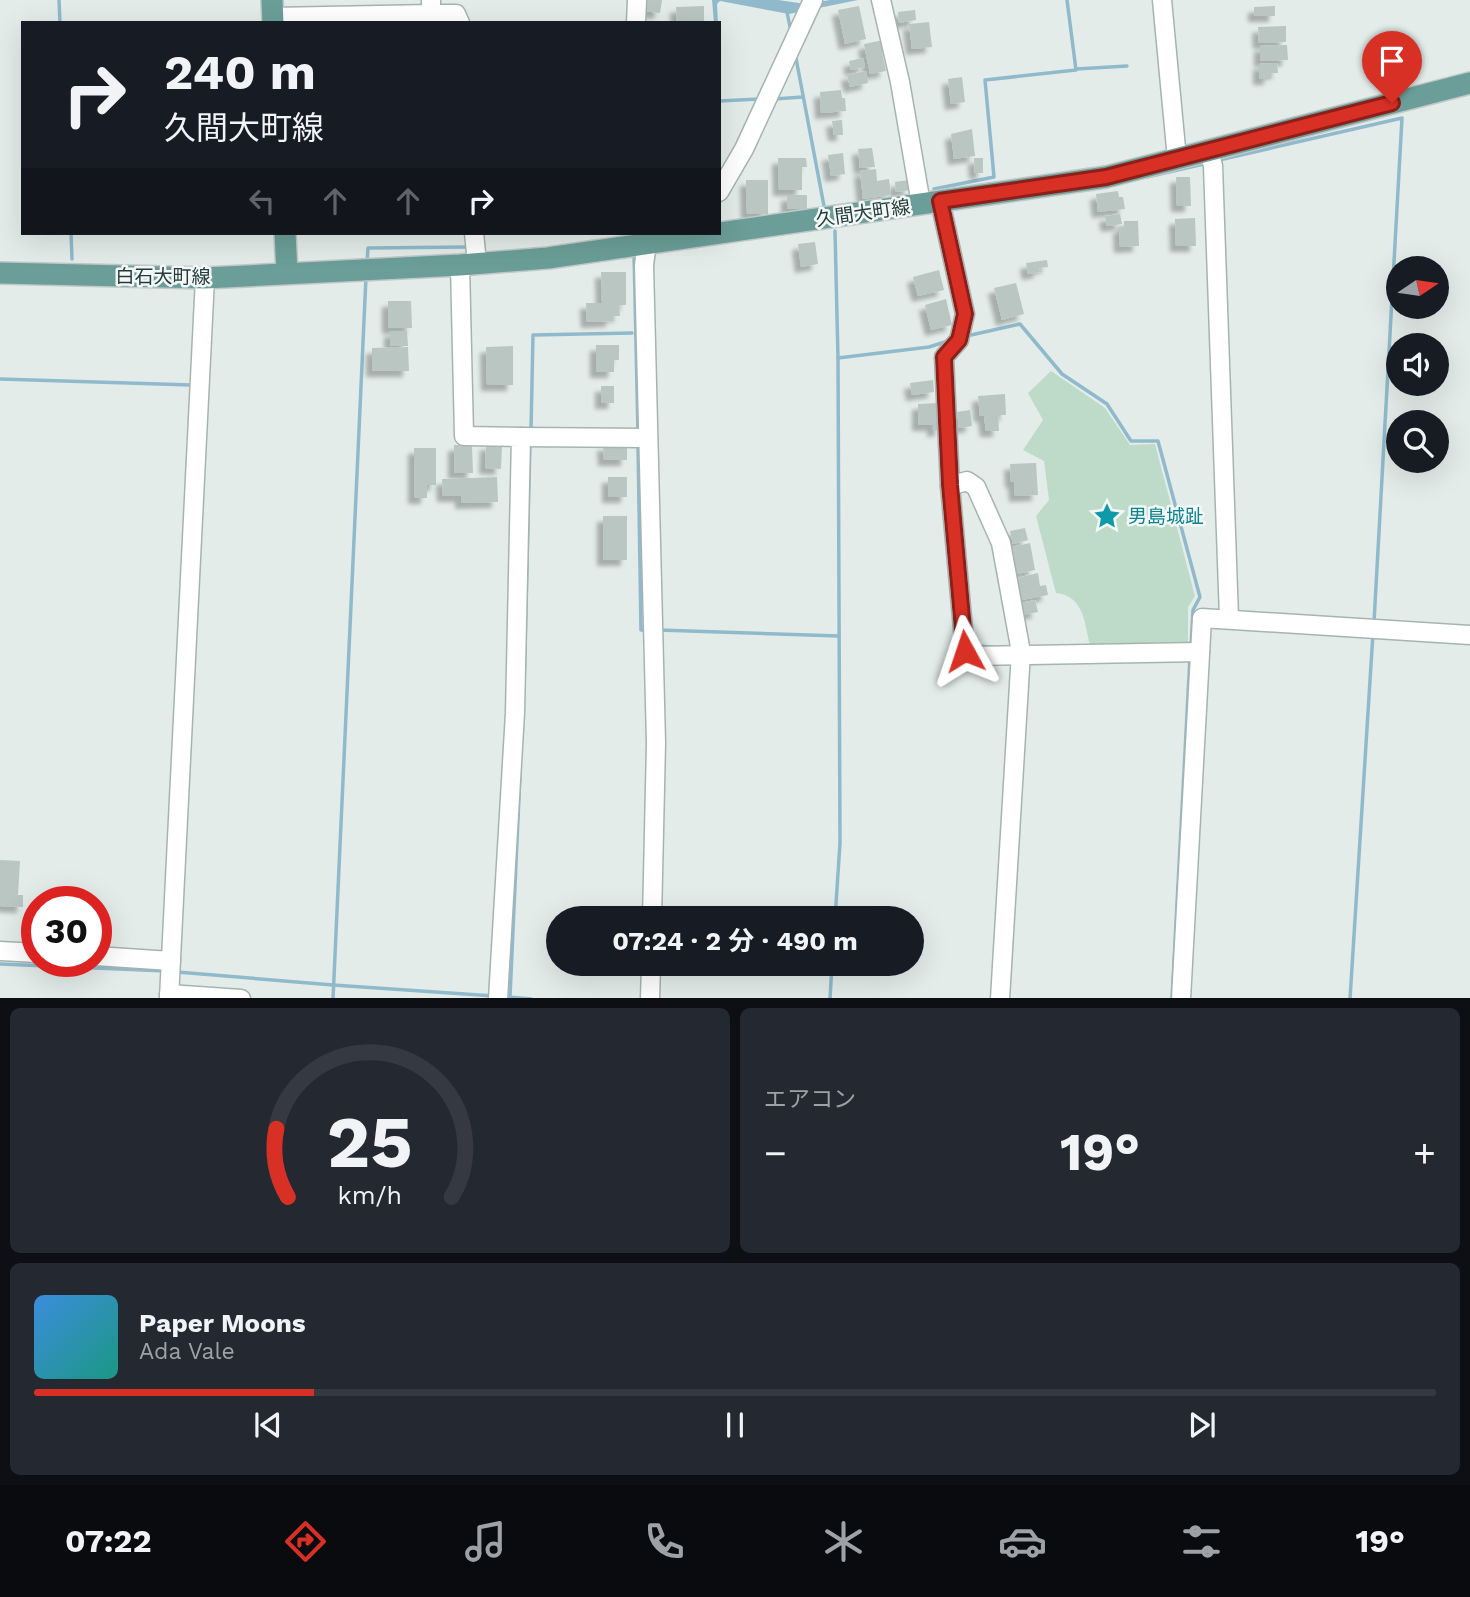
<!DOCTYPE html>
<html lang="ja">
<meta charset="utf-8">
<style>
body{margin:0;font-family:"Work Sans","Noto Sans JP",sans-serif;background:#242831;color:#f1f3f6;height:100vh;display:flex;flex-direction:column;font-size:26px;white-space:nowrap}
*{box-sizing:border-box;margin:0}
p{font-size:23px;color:#9ea1a6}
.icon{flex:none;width:38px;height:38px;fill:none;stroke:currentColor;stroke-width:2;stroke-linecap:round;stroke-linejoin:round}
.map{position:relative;height:998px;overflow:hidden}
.panel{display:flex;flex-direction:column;gap:10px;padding:10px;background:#0d0f14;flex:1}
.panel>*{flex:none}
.banner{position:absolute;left:21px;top:21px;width:700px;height:214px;border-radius:0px;box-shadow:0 7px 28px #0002;background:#171b24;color:#f1f3f6;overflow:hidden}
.needle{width:46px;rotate:77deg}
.buttons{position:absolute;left:1386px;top:256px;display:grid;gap:14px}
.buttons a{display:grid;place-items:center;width:63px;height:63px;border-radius:50%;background:#171b24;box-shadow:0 7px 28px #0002;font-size:35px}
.speed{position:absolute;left:21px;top:886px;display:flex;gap:14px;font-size:35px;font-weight:700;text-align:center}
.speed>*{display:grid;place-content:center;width:91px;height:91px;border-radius:50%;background:#171b24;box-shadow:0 7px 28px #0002;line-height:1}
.speed .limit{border:10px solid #d22;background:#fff;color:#111}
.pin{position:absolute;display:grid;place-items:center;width:60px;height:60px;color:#fff;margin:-72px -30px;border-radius:50% 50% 50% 0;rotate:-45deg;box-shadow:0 0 7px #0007}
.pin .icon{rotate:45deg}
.me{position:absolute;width:77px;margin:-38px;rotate:355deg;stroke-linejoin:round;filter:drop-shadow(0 0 5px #0008)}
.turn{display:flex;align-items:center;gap:24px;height:147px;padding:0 28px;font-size:32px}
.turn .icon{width:91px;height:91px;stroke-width:2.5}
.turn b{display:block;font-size:49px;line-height:60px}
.lanes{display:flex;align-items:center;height:66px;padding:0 28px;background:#0003;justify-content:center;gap:35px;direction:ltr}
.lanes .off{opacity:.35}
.big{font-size:52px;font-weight:700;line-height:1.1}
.panel .card{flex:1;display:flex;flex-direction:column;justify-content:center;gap:10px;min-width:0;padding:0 24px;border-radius:10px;background:#242831}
.panel .dial{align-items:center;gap:0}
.dial svg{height:182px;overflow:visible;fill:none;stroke:#363941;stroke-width:7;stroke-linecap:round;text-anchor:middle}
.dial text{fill:#f1f3f6;stroke:none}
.song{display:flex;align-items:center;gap:21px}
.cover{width:84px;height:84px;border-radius:10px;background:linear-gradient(135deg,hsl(210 70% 55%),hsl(170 70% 35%))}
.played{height:7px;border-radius:4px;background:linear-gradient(90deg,#d93025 20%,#363941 20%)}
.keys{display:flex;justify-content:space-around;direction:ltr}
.heat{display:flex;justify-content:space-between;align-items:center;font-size:38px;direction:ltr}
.panel .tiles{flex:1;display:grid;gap:10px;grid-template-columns:1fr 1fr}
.card:last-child{grid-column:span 2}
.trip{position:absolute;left:546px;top:906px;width:378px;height:70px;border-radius:35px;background:#171b24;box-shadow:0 7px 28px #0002;font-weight:700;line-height:70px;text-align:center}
.tabs{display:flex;height:112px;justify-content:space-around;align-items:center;background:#090b0e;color:#9ea1a6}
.tabs .icon{width:49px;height:49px}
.tabs .active{color:#d93025}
.tabs b{font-size:32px;color:#f1f3f6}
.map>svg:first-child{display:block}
</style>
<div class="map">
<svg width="1470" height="999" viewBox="0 0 1470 999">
<defs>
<filter id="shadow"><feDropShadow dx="-6" dy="6" stdDeviation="2" flood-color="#0004"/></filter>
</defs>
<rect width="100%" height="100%" fill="#e3ece9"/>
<path fill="#bedbca" d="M1051 371 1105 408 1130 445 1155 444 1195 596 1188 607V642L1090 645C1084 622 1084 596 1056 593L1036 516 1049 500 1044 461 1023 450 1043 420 1028 393Z"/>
<polygon fill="#90bacc" points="712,0 778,0 806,4 830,0 858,0 789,14 720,1 717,4 718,23 714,23"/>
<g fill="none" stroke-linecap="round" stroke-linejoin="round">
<g stroke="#90bacc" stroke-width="3.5">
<polyline points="59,0 60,23"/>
<polyline points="787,12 791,32"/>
<polyline points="795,53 824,206"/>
<polyline points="1076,69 1127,66"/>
<polyline points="774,99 803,97"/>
<polyline points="719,101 759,99"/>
<polyline points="1219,160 1402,118 1374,622"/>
<polyline points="1147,177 1208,163"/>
<polyline points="934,189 994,177 985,80 1076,70 1067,0"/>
<polyline points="71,233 72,259"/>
<polyline points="634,252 638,434"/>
<polyline points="367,262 368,248 468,247"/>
<polyline points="971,335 1020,324 1062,374 1107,404 1131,441 1158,441 1200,597 1193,610 1191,646"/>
<polyline points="838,358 929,347 948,341"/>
<polyline points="0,379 191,385"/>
<polyline points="531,430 533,335 632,333"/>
<polyline points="638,445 641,630 648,630"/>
<polyline points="659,630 839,636"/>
<polyline points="974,646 993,647"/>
<polyline points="524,686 530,441"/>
<polyline points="835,919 840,843 838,358 835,231"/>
<polyline points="0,964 166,971"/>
<polyline points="177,972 333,985 494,996"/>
<polyline points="508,997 531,999"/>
<polyline points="510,997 520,774"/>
<polyline points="333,999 366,277"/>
<polyline points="830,999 832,964"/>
<polyline points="1172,999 1190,657"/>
<polyline points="1350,999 1373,633"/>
</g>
</g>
<g fill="#b9c6c2" filter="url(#shadow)">
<polygon points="645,0 662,0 660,13 644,11"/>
<polygon points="704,6 704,23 677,23 676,7"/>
<polygon points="859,6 866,39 845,44 838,10"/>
<polygon points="1275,6 1275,16 1254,16 1254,7"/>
<polygon points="915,10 916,20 899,23 898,12"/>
<polygon points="929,22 932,47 912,49 909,24"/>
<polygon points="1286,26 1286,42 1259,43 1258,27"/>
<polygon points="884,40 886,51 882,52 886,71 870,74 864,44"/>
<polygon points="1287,45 1288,60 1260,61 1260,46"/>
<polygon points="863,58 865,67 851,70 849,61"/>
<polygon points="1277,63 1278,73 1270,73 1270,79 1259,79 1259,64"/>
<polygon points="866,71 868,83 850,87 847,75"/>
<polygon points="962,77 965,102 951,104 948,79"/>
<polygon points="841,90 842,98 845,98 846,111 821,113 820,92"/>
<polygon points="842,120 843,135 834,135 832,121"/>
<polygon points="972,129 975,156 954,159 951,134"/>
<polygon points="872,148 875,167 860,168 858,149"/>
<polygon points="843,153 845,174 831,176 828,155"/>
<polygon points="778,158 806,158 807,167 802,167 802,190 779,190"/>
<polygon points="974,158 983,158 983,173 975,173"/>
<polygon points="876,169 877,181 889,179 891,195 863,199 860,171"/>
<polygon points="1176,177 1190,177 1191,206 1177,206"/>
<polygon points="746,180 768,180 768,214 747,214"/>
<polygon points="909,180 910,190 896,192 895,182"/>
<polygon points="1118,191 1119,197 1123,197 1125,209 1098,212 1096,194"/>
<rect x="787" y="195" width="20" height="14"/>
<polygon points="1120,214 1122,224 1107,226 1105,216"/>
<polygon points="1195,218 1196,246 1176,246 1175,219"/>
<polygon points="1124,221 1138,221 1139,246 1120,247 1119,227 1124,227"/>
<polygon points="815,242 818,264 801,267 798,244"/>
<polygon points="1047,260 1048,267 1039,268 1040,272 1028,274 1026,263"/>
<polygon points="939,270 944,290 918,296 913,277"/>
<polygon points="601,272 626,272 626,305 619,305 620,316 612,316 612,321 587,322 586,303 602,303"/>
<polygon points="1016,283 1024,314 1002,320 994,288"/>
<polygon points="946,299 952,325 931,330 925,305"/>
<polygon points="388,301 411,301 412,328 388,328"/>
<polygon points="390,331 407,331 408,346 390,346"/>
<polygon points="596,345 619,345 619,360 614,360 614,372 596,372"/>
<polygon points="513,346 513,385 487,385 486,347"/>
<polygon points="408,347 409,371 372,371 372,348"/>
<polygon points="933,380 934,392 912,395 910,383"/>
<rect x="601" y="386" width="13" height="17"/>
<polygon points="1005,394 1006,415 998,415 999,431 986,431 984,416 980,416 978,396"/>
<polygon points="940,403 941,430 933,431 933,425 918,425 918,404"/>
<polygon points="970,410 972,426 959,428 957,412"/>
<polygon points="486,444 502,445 501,469 485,468"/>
<polygon points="454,445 472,445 473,473 454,473"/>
<polygon points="603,445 627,445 627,460 604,460"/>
<polygon points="414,448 436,448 436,485 427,485 427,498 414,498"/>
<polygon points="1036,463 1038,495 1015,496 1014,482 1011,482 1010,464"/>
<polygon points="497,477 498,502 461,503 461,496 443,496 442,479"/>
<rect x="608" y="477" width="19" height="20"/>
<rect x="603" y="516" width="24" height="44"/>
<polygon points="1025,528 1028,540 1013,544 1010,531"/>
<polygon points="1030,543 1035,570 1017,574 1011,547"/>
<polygon points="1038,573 1040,586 1046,585 1048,595 1022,600 1017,578"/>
<polygon points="1035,600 1038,612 1017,616 1015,604"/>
<polygon points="0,860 20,861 18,895 23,895 23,907 0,906"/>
</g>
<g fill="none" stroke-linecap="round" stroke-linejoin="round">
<defs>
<g id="minor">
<polyline points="431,0 431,14 456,14 460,23"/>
<polyline points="881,0 900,82 921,204"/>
<polyline points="1162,0 1177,159"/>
<polyline points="273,17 431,14"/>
<polyline points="636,23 637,0"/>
<polyline points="1209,151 1213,166 1229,618"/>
<polyline points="719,192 744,149 813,0"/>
<polyline points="940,201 965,314 959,340 944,357 950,486 965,651 972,656 1200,652"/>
<polyline points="474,233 477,263"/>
<polyline points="652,233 647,243 644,265 656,743 652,919"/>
<polyline points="460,265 464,436 521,437 515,713 498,999"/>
<polyline points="521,437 648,438"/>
<polyline points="950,486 967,481 976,487 1001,543 1021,652 1000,999"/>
<polyline points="0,951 37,953"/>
<polyline points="96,956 171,961"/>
<polyline points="169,994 241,999"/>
<polyline points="169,999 205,278"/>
<polyline points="650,999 651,964"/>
<polyline points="1181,999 1202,618 1470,635"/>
</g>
<g id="major">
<polyline points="272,0 273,23"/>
<polyline points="285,233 287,273"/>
<polyline points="0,273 205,278 460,265 548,258 1106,177 1470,83"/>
</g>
</defs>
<use href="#minor" stroke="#a6b4b1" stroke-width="21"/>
<use href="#major" stroke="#c2c8c8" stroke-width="24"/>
<use href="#minor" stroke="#fff" stroke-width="18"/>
<use href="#major" stroke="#6b9e98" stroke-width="21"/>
</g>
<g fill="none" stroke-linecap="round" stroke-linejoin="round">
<defs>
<polyline id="route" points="965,651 950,485 944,357 959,340 965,314 940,201 1106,177 1392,103"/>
</defs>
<use href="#route" stroke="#8d1f18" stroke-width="18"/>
<use href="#route" stroke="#d93025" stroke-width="12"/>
</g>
<defs>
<symbol id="sight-bare" viewBox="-9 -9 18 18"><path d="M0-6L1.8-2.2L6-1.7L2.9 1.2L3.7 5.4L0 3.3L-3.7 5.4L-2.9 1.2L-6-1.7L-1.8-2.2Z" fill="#0f9aa8" stroke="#f3f8f7" stroke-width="2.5" paint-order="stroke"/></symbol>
</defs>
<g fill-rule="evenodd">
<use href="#sight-bare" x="1088" y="497" width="38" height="38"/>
</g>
<g text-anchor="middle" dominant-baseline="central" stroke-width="5" stroke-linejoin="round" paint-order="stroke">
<g font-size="19" fill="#243c39" stroke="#f3f8f7">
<text transform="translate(863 213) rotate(-8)">久間大町線</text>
<text x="163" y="276">白石大町線</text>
</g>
<g font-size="19" fill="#0d838f" stroke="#f3f8f7" text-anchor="start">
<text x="1128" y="516">男島城趾</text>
</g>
</g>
</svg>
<div class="buttons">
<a><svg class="needle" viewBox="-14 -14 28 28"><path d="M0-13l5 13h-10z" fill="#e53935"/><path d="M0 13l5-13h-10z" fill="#9ea1a6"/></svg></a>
<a><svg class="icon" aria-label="sound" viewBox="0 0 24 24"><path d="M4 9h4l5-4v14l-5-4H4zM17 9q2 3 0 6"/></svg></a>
<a><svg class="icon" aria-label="search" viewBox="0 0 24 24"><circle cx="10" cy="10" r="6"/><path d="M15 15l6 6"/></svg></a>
</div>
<div class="speed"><div class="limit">30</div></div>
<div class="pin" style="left:1392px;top:103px;background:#d93025"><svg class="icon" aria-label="arrive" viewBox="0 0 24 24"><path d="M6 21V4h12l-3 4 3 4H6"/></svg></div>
<svg class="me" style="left:965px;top:651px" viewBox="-20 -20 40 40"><path d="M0-17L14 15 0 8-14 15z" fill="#d93025" stroke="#fff" stroke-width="4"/></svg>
<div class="trip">07:24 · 2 分 · 490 m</div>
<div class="banner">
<div class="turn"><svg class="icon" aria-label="right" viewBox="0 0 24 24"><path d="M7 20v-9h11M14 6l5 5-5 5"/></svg><div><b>240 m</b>久間大町線</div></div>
<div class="lanes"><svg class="icon off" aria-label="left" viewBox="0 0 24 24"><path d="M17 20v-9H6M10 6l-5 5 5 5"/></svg><svg class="icon off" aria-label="ahead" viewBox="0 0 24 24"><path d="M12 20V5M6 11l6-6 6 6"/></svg><svg class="icon off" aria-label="ahead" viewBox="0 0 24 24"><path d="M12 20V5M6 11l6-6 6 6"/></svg><svg class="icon" aria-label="right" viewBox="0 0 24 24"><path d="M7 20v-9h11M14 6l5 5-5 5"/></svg></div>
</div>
</div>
<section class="panel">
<div class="tiles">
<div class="card dial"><svg viewBox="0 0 100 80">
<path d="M14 69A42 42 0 1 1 86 69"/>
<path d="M14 69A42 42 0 0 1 9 39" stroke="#d93025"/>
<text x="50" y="56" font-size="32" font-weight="700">25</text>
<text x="50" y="72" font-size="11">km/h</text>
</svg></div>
<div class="card"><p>エアコン</p>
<div class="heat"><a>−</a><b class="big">19°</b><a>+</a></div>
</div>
<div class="card">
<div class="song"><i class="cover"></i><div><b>Paper Moons</b><p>Ada Vale</p></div></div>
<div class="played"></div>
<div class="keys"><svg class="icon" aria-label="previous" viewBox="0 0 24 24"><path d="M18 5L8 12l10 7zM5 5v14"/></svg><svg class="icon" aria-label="pause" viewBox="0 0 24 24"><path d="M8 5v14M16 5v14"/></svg><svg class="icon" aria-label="next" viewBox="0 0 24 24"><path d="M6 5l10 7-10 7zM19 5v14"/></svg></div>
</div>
</div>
</section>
<nav class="tabs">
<b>07:22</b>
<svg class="icon active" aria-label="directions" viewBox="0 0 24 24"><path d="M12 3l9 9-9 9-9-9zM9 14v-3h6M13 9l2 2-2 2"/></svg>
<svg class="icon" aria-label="music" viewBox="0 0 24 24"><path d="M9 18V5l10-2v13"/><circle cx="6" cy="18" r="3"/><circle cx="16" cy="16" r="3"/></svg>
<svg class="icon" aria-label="phone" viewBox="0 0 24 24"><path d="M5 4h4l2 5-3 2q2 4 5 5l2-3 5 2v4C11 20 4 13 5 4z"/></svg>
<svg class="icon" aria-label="climate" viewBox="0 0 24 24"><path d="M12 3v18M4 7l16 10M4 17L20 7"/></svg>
<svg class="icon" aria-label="car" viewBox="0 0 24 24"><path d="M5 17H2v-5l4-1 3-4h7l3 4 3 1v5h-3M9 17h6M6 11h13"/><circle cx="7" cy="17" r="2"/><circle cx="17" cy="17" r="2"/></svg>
<svg class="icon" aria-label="filters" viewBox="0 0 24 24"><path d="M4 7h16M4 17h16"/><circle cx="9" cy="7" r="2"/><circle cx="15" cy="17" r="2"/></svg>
<b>19°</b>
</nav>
